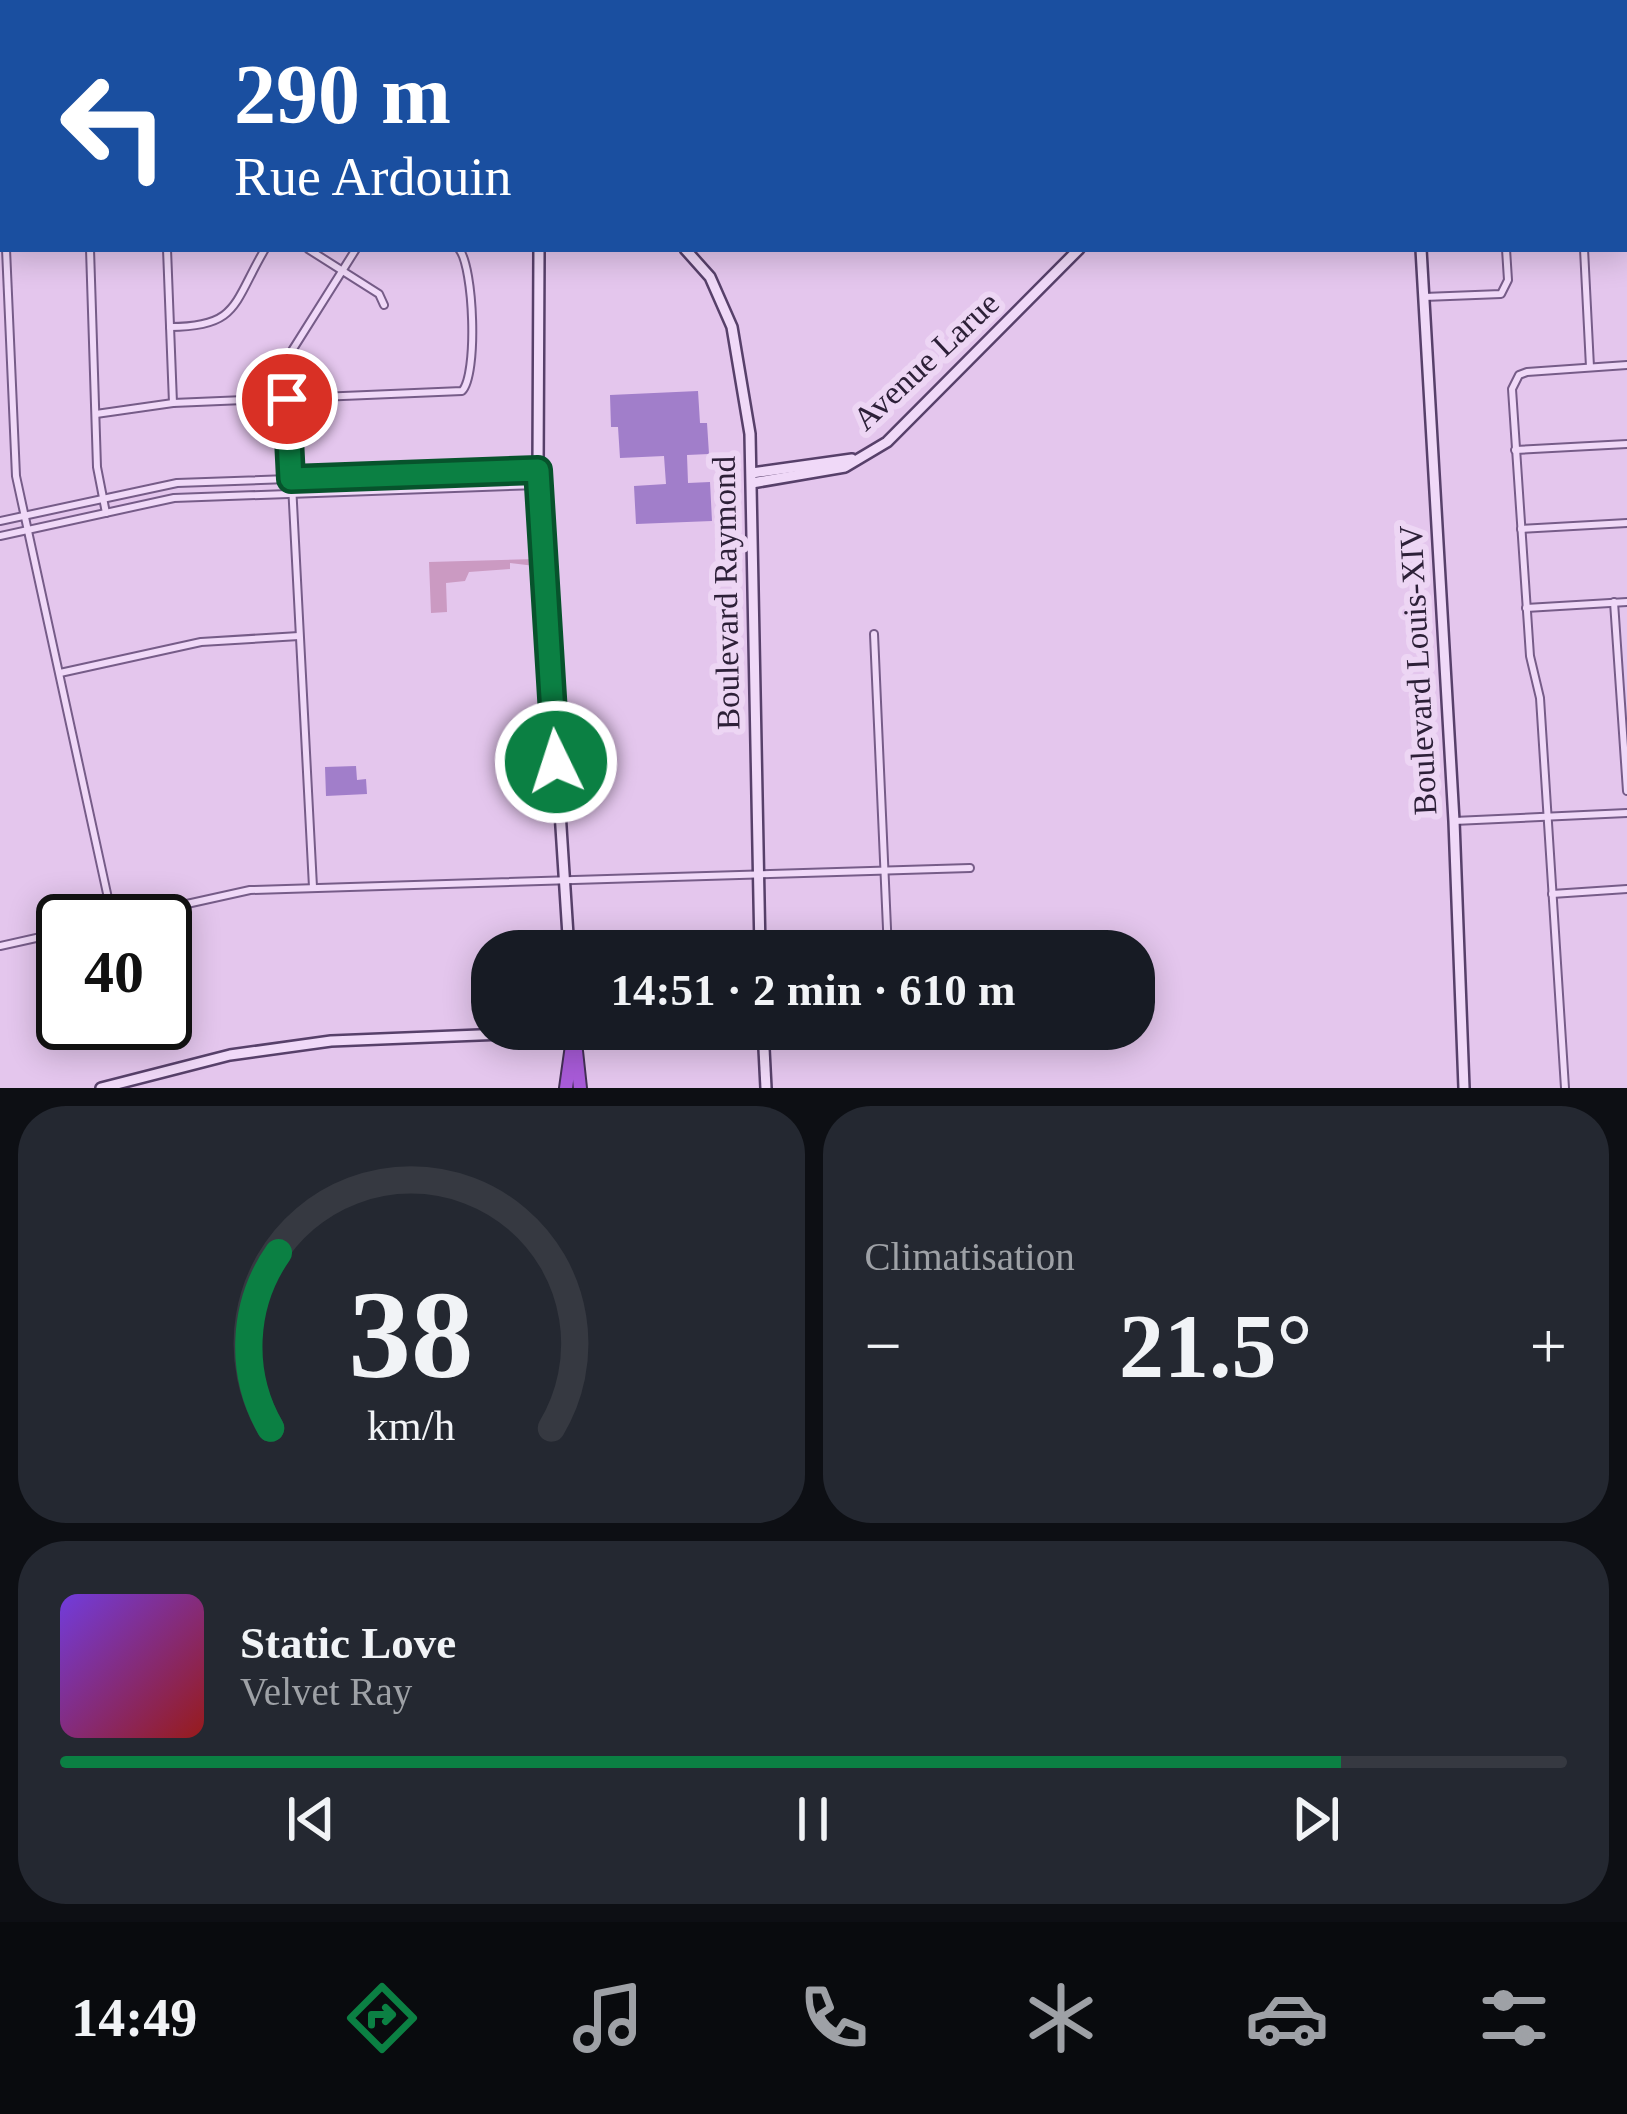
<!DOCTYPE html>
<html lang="fr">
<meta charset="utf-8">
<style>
body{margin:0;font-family:"Times New Roman",serif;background:#242831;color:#f1f3f6;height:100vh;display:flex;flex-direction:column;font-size:45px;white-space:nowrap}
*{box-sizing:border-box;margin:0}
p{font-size:39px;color:#9ea1a6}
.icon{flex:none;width:66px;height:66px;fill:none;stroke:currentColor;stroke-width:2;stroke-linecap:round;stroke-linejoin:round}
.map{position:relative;height:1088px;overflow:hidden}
.sheet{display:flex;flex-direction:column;gap:18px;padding:18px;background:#0d0f14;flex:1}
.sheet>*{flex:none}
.guide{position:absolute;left:0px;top:0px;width:1629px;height:252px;box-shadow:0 6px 30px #0003;background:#1a4fa0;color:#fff;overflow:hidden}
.speed{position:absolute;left:36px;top:894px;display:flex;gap:24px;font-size:60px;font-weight:700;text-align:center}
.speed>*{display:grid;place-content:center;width:156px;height:156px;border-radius:50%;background:#171b24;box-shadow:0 6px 30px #0003;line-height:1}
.speed .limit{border:6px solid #111;border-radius:18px;background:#fff;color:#111}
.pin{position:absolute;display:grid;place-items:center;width:102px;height:102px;color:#fff;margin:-51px;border:6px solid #fff;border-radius:50%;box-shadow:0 3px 12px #0007}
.me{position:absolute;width:132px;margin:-66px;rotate:356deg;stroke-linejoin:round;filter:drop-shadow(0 0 9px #0008)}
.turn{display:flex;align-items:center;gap:42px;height:252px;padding:0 36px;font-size:54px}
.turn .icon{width:156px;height:156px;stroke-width:2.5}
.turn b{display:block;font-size:84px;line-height:102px}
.big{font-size:90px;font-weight:800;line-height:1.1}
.sheet .widget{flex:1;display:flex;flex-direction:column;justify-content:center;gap:18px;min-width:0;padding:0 42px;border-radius:48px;background:#242831}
.sheet .dial{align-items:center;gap:0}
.dial svg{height:312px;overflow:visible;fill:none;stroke:#363941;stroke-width:7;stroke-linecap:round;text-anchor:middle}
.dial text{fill:#f1f3f6;stroke:none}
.song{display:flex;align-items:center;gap:36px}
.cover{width:144px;height:144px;border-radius:18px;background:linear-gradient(135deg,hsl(260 70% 55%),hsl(0 70% 35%))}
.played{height:12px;border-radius:6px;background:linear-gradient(90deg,#0b8043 85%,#363941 85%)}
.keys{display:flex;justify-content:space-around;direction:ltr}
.heat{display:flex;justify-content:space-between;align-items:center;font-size:66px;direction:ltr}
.sheet .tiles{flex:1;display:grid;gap:18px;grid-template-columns:1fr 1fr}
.widget:last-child{grid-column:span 2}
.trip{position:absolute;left:471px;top:930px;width:684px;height:120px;border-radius:48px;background:#171b24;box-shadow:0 6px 30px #0003;font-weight:800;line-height:120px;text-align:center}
.dock{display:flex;height:192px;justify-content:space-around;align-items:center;background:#090b0e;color:#9ea1a6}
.dock .icon{width:84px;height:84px}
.dock .current{color:#0b8043}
.dock b{font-size:54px;color:#f1f3f6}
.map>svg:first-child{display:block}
</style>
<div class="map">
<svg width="1627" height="1088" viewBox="0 0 1627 1088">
<rect width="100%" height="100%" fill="#e4c6ed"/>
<polygon fill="#cb9ac2" points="535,559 535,566 510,563 510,569 469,572 465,581 446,583 447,612 431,613 429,562"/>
<g fill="#a17eca">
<polygon points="698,391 700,423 707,423 709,454 687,455 688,483 710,482 712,521 636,524 634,486 666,484 664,456 620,458 618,427 611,427 610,395"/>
<polygon points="356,766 357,780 366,779 367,794 326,796 325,767"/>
</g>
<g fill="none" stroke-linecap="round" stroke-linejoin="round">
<defs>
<g id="street">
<polyline points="5,0 5,3"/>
<polyline points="84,0 84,3"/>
<polyline points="155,0 155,3"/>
<polyline points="569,0 569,3"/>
<polyline points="725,0 725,3"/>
<polyline points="1571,0 1571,3"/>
<polyline points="0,34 3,30"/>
<polyline points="0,114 3,113"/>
<polyline points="0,125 3,191"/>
<polyline points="1626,128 1627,128"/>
<polyline points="6,249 16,476 113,921"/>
<polyline points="90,249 97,467 106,513"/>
<polyline points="167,249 173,403"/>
<polyline points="308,249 379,294 384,305"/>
<polyline points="1584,249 1590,367"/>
<polyline points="1424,297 1501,294 1508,280 1506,249"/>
<path d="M170 327C239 327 233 303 265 249"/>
<path d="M96 414 173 403 462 391C478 375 474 267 459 249"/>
<polyline points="1515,450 1627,444"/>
<polyline points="0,521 177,483 538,470"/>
<polyline points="1521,529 1627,523"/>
<polyline points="0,536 174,498 538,485"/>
<polyline points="1614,602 1627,791"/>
<polyline points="1526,608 1627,602"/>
<polyline points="874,634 888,951"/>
<polyline points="60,673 201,642 299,636"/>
<polyline points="1454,821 1627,813"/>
<polyline points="313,887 286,369 288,357 356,249"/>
<polyline points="1552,894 1627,889"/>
<polyline points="110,921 250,890 970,868"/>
<polyline points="0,946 63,932"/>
<polyline points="1565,1088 1540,698 1530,656 1512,389 1519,375 1527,372 1627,365"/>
</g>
<g id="secondary">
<polyline points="315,0 320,3"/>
<polyline points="1405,0 1405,3"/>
<polyline points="1351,3 1358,0"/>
<polyline points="1430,3 1465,0"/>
<polyline points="539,249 538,470 569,951"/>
<polyline points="685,249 710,277 732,327 750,434 760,951"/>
<polyline points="1421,249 1454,821 1464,1088"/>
<polyline points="752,473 852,459"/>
<polyline points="752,483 845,467 887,442 1079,249"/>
<polyline points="763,1029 766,1088"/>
<polyline points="101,1088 230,1055 331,1041 623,1029"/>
</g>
<g id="highway">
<polyline points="576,1051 580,1088"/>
<polyline points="566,1088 574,1031"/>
</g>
</defs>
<use href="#street" stroke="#765c88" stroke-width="10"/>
<use href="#secondary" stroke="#57406a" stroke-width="14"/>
<use href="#highway" stroke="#443056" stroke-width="16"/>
<use href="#street" stroke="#f0d9f8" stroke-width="6"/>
<use href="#secondary" stroke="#f0d9f8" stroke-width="9"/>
<use href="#highway" stroke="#a85bd8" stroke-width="12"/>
</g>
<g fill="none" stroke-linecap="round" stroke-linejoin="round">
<defs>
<polyline id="route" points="287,399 291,479 538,470 556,762"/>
</defs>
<use href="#route" stroke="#07532c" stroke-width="30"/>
<use href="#route" stroke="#0b8043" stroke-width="21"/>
</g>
<g text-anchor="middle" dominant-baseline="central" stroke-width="12" stroke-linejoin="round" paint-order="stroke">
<g font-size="33" fill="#2d2038" stroke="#edd6f4">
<text transform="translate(926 361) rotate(-43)">Avenue Larue</text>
<text transform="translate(726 593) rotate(-91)">Boulevard Raymond</text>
<text transform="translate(1418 670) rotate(-93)">Boulevard Louis-XIV</text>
</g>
</g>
</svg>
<div class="speed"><div class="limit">40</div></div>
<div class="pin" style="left:287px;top:399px;background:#d93025"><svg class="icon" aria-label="arrive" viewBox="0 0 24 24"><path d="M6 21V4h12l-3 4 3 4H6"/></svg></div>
<svg class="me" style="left:556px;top:762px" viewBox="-20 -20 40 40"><circle r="17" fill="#0b8043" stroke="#fff" stroke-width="3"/><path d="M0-11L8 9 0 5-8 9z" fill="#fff"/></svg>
<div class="trip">14:51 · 2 min · 610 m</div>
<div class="guide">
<div class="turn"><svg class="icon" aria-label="left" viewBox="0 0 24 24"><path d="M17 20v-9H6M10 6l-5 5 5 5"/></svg><div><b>290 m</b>Rue Ardouin</div></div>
</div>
</div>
<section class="sheet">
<div class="tiles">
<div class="widget dial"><svg viewBox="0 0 100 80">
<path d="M14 69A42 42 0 1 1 86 69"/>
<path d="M14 69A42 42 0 0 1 16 24" stroke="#0b8043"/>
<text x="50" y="56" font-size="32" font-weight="700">38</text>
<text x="50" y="72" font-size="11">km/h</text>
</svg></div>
<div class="widget"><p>Climatisation</p>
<div class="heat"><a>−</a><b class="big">21.5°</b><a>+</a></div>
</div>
<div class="widget">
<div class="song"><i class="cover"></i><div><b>Static Love</b><p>Velvet Ray</p></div></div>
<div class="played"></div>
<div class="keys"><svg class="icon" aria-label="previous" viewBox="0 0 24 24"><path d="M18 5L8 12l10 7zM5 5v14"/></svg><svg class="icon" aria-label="pause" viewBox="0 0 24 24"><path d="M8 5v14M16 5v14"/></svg><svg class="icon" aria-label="next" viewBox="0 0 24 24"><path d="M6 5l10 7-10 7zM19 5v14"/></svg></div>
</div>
</div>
</section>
<nav class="dock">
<b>14:49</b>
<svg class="icon current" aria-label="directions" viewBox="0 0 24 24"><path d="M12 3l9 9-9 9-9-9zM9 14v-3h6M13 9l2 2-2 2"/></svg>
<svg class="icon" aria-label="music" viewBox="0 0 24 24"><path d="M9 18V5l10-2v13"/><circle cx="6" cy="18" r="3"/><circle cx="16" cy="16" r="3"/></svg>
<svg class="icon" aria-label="phone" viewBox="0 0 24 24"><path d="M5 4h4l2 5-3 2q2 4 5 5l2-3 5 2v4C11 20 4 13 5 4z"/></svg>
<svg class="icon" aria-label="climate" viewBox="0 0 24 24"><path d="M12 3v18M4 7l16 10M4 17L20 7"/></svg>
<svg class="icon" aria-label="car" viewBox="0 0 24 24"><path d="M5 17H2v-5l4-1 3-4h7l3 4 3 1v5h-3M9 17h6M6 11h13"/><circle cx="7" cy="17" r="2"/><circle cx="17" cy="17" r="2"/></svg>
<svg class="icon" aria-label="filters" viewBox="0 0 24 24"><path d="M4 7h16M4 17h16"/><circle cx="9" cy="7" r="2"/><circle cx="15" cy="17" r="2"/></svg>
</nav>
